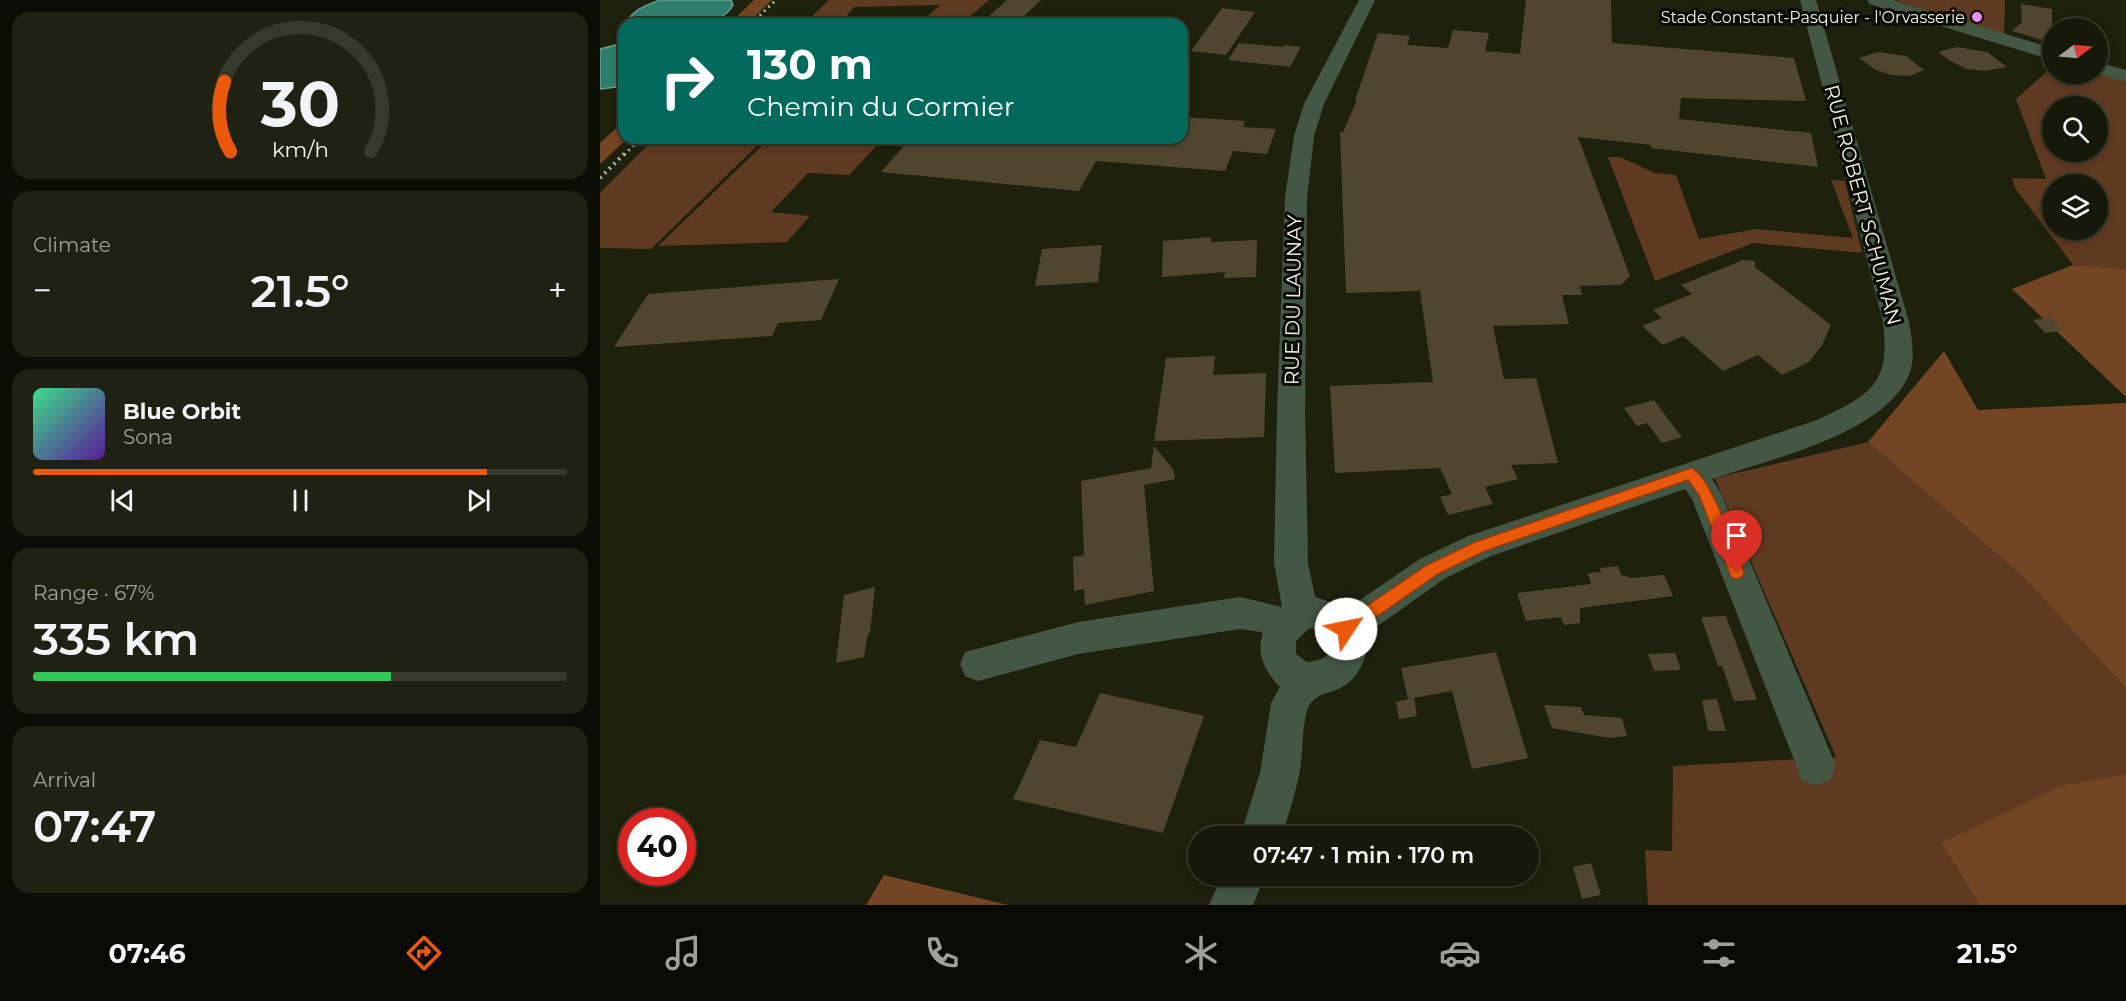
<!DOCTYPE html>
<meta charset="utf-8">
<style>
body{margin:0;font-family:Montserrat,sans-serif;background:#1f2212;color:#f1f3f6;height:100vh;display:flex;flex-direction:column;font-size:22px;white-space:nowrap}
*{box-sizing:border-box;margin:0}
p{font-size:20px;color:#9ea09c}
.icon{flex:none;width:33px;height:33px;fill:none;stroke:currentColor;stroke-width:2;stroke-linecap:round;stroke-linejoin:round}
.map{position:relative;flex:1;overflow:hidden}
.side{display:flex;flex-direction:column;gap:12px;padding:12px;background:#0c0e05;width:600px}
.side>*{flex:none}
.top-card{position:absolute;left:18px;top:18px;width:570px;height:126px;border-radius:18px;box-shadow:0 3px 9px #0003,0 0 0 2px #35382a;background:#00695c;color:#fff;overflow:hidden}
.needle{width:39px;rotate:74deg}
.tools{position:absolute;left:1442px;top:18px;display:grid;gap:12px}
.tools a{display:grid;place-items:center;width:66px;height:66px;border-radius:50%;background:#161909;box-shadow:0 3px 9px #0003,0 0 0 2px #35382a;font-size:30px}
.speed{position:absolute;left:18px;top:808px;display:flex;gap:12px;font-size:30px;font-weight:700;text-align:center}
.speed>*{display:grid;place-content:center;width:78px;height:78px;border-radius:50%;background:#161909;box-shadow:0 3px 9px #0003,0 0 0 2px #35382a;line-height:1}
.speed .limit{border:9px solid #d22;background:#fff;color:#111}
.pin{position:absolute;display:grid;place-items:center;width:51px;height:51px;color:#fff;margin:-62px -26px;border-radius:50% 50% 50% 0;rotate:-45deg;box-shadow:0 0 6px #0007}
.pin .icon{rotate:45deg}
.me{position:absolute;width:66px;margin:-33px;rotate:56deg;stroke-linejoin:round;filter:drop-shadow(0 0 4px #0008)}
.turn{display:flex;align-items:center;gap:21px;height:126px;padding:0 30px;font-size:27px}
.turn .icon{width:78px;height:78px;stroke-width:2.5}
.turn b{display:block;font-size:42px;line-height:51px}
.big{font-size:45px;font-weight:600;line-height:1.1}
.side .tile{flex:1;display:flex;flex-direction:column;justify-content:center;gap:9px;min-width:0;padding:0 21px;border-radius:18px;background:#1f2212}
.side .dial{align-items:center;gap:0}
.dial svg{height:156px;overflow:visible;fill:none;stroke:#35382a;stroke-width:7;stroke-linecap:round;text-anchor:middle}
.dial text{fill:#f1f3f6;stroke:none}
.song{display:flex;align-items:center;gap:18px}
.cover{width:72px;height:72px;border-radius:9px;background:linear-gradient(135deg,hsl(150 70% 55%),hsl(270 70% 35%))}
.played{height:6px;border-radius:3px;background:linear-gradient(90deg,#ea580c 85%,#35382a 85%)}
.keys{display:flex;justify-content:space-around;direction:ltr}
.heat{display:flex;justify-content:space-between;align-items:center;font-size:33px;direction:ltr}
.charge{height:9px;border-radius:4px;background:linear-gradient(90deg,#34c759 67%,#35382a 0)}
.trip{position:absolute;left:588px;top:826px;width:351px;height:60px;border-radius:30px;background:#161909;box-shadow:0 3px 9px #0003,0 0 0 2px #35382a;font-weight:600;line-height:60px;text-align:center}
.menu{display:flex;height:96px;justify-content:space-around;align-items:center;background:#090a04;color:#9ea09c}
.menu .icon{width:42px;height:42px}
.menu .on{color:#ea580c}
.menu b{font-size:27px;color:#f1f3f6}
main{display:flex;flex:1;min-height:0}
.map>svg:first-child{display:block}
</style>
<main>
<section class="side">
<div class="tile dial"><svg viewBox="0 0 100 80">
<path d="M14 69A42 42 0 1 1 86 69"/>
<path d="M14 69A42 42 0 0 1 11 33" stroke="#ea580c"/>
<text x="50" y="56" font-size="32" font-weight="700">30</text>
<text x="50" y="72" font-size="11">km/h</text>
</svg></div>
<div class="tile"><p>Climate</p>
<div class="heat"><a>−</a><b class="big">21.5°</b><a>+</a></div>
</div>
<div class="tile">
<div class="song"><i class="cover"></i><div><b>Blue Orbit</b><p>Sona</p></div></div>
<div class="played"></div>
<div class="keys"><svg class="icon" aria-label="previous" viewBox="0 0 24 24"><path d="M18 5L8 12l10 7zM5 5v14"/></svg><svg class="icon" aria-label="pause" viewBox="0 0 24 24"><path d="M8 5v14M16 5v14"/></svg><svg class="icon" aria-label="next" viewBox="0 0 24 24"><path d="M6 5l10 7-10 7zM19 5v14"/></svg></div>
</div>
<div class="tile"><p>Range · 67%</p><b class="big">335 km</b><div class="charge"></div></div>
<div class="tile"><p>Arrival</p><b class="big">07:47</b></div>
</section>
<div class="map">
<svg width="1526" height="905" viewBox="0 0 1526 905">
<rect width="100%" height="100%" fill="#1e210c"/>
<g fill="#5e3a20" fill-rule="evenodd">
<polygon points="229,0 389,0 361,24 343,24 351,17 328,16 340,5 254,7 240,24 204,24"/>
<polygon points="1295,0 1405,0 1404,35"/>
<path d="M1452 67V74H1497L1526 81V269L1473 265 1415 188 1412 178 1446 179 1416 99ZM1452 106H1497V152H1452ZM1452 184H1497V230H1452Z"/>
<polygon points="55,138 165,138 51,249 0,248 0,193"/>
<polygon points="170,138 284,138 249,175 208,173 171,212 210,216 187,242 58,246"/>
<polygon points="1008,157 1020,157 1055,173 1076,175 1099,239 1156,229 1253,238 1231,180 1245,181 1262,253 1153,243 1055,281"/>
<polygon points="1268,442 1422,576 1526,688 1526,774 1463,785 1355,865 1379,905 1048,905 1045,850 1072,851 1073,766 1236,757 1115,478"/>
</g>
<g fill="#744523">
<polygon points="154,0 172,0 147,24 129,24"/>
<polygon points="24,121 24,138 28,138 0,164 0,143"/>
<polygon points="1473,265 1526,269 1526,397 1412,289"/>
<polygon points="1344,351 1378,410 1526,403 1526,688 1422,576 1268,442"/>
<polygon points="1526,774 1526,905 1379,905 1342,843 1463,785"/>
<polygon points="284,875 408,905 266,905"/>
</g>
<g fill="#2e7d6d" stroke="#68a091" stroke-width="1.5">
<path d="M60 0H131L133 5C118 34 56 24 27 24 31 10 47 5 60 0Z"/>
<polygon points="24,43 24,86 0,89 0,49"/>
</g>
<g fill="#504630">
<polygon points="407,0 441,0 420,20 388,17"/>
<polygon points="926,0 1011,0 1012,43 1194,58 1206,101 1081,98 1079,119 1211,133 1218,167 1051,148 1051,145 978,137 1030,276 1021,285 980,286 982,295 962,295 969,324 893,326 904,379 936,378 958,463 911,465 918,479 885,487 893,504 848,515 840,497 852,494 840,468 735,473 730,386 833,382 820,291 746,293 740,132 743,132 757,100 755,100 778,33 810,36 807,45 848,48 853,30 889,33 885,51 920,54"/>
<polygon points="1421,4 1452,9 1452,43 1412,31 1422,22"/>
<polygon points="622,8 655,12 626,55 591,51"/>
<polygon points="639,43 683,47 684,45 701,47 690,67 628,60"/>
<polygon points="1357,47 1387,52 1407,67 1384,71 1367,69 1352,62 1338,52"/>
<polygon points="1278,52 1306,56 1324,70 1309,76 1292,75 1276,70 1259,58"/>
<polygon points="582,117 645,121 643,127 676,129 667,154 633,151 625,171 496,161 479,191 281,172 311,138 582,138"/>
<polygon points="611,237 611,242 657,240 656,277 624,278 625,272 562,277 563,241"/>
<polygon points="502,245 498,282 435,286 442,249"/>
<polygon points="1143,260 1155,261 1155,267 1231,325 1222,345 1209,362 1182,375 1158,355 1123,371 1083,336 1063,345 1042,326 1062,318 1053,310 1092,294 1081,285"/>
<polygon points="239,279 221,320 178,323 172,336 14,347 48,294"/>
<polygon points="1450,317 1463,331 1445,333 1433,320"/>
<polygon points="615,356 613,375 666,373 664,437 554,441 566,358"/>
<polygon points="1054,400 1068,419 1082,437 1062,443 1047,423 1037,426 1024,408"/>
<polygon points="554,446 573,469 575,479 544,485 554,591 485,605 484,589 474,591 473,557 484,555 481,481 551,468"/>
<polygon points="1018,566 1021,575 1031,578 1064,575 1073,596 980,608 980,623 964,625 961,617 926,621 917,593 991,584 988,573 1001,572 1000,568"/>
<polygon points="275,587 270,633 268,634 264,657 236,663 244,595"/>
<polygon points="1126,616 1157,700 1134,701 1122,666 1118,666 1101,617"/>
<polygon points="896,652 928,758 872,769 852,691 808,699 801,668"/>
<polygon points="1075,653 1081,670 1054,671 1048,654"/>
<polygon points="500,693 604,716 563,833 413,799 440,740 476,747"/>
<polygon points="814,698 817,716 799,719 796,702"/>
<polygon points="1117,699 1126,731 1108,731 1102,700"/>
<polygon points="944,705 981,707 984,715 1022,718 1027,736 1010,738 952,728"/>
<polygon points="991,863 1001,895 982,899 973,867"/>
</g>
<g fill="none" stroke-linecap="round" stroke-linejoin="round">
<g fill="#445745" fill-rule="evenodd">
<path d="M759 0H775L724 104 714 136 707 198 705 412 708 563 715 597 748 608 820 559 868 536 1217 420C1270 395 1291 385 1283 322L1200 0H1216L1309 322C1312 340 1316 360 1308 377 1281 435 1170 459 1112 479L1121 493 1236 766 1230 780 1216 786 1202 780 1092 499 1085 489 891 556 844 579 765 635C768 644 767 653 763 662 747 700 721 685 709 706 702 720 703 753 700 770 696 793 688 815 682 837H640L660 773 671 703 680 687C666 673 655 653 663 634L661 632 640 629 478 654 378 681 365 676 360 664 365 652 478 622 640 597 682 607 674 563 677 412 685 198 694 136 704 104ZM712 628 720 629 730 636C736 655 723 661 707 662L696 654V641L707 630Z"/>
<polygon points="1267,0 1293,0 1452,48 1452,60 1269,4"/>
<polygon points="1497,62 1526,70 1526,82 1496,74"/>
<polygon points="622,876 665,876 653,905 609,905"/>
</g>
<g stroke="#b1b4a4" stroke-width="3" stroke-dasharray="2 4" stroke-linecap="butt">
<polyline points="151,24 176,0"/>
<polyline points="24,155 41,138"/>
</g>
<polyline stroke="#b1b4a4" stroke-width="4" stroke-dasharray="2 4.5" stroke-linecap="butt" points="0,178 25,153"/>
</g>
<path fill="#ea580c" stroke="#983908" stroke-width="1.5" d="M1091 468C1110 474 1136 551 1144 572L1142 577 1137 579 1131 577 1099 495 1088 480 885 551 838 574 752 634 746 637 740 634 738 629 740 624 827 565 875 542Z"/>
<circle fill="#ee8cf8" stroke="#090a03" stroke-width="2" cx="1377" cy="17" r="6"/>
<g text-anchor="middle" dominant-baseline="central" stroke-width="6" stroke-linejoin="round" paint-order="stroke">
<g font-size="16" fill="#eff2e4" stroke="#090a03" text-anchor="end">
<text x="1365" y="17">Stade Constant-Pasquier - l'Orvasserie</text>
</g>
<g font-size="20" fill="#eff2e4" stroke="#090a03">
<text transform="translate(1263 205) rotate(75)">RUE ROBERT SCHUMAN</text>
<text transform="translate(693 300) rotate(-89)">RUE DU LAUNAY</text>
</g>
</g>
</svg>
<div class="tools">
<a><svg class="needle" viewBox="-14 -14 28 28"><path d="M0-13l5 13h-10z" fill="#e53935"/><path d="M0 13l5-13h-10z" fill="#9ea09c"/></svg></a>
<a><svg class="icon" aria-label="search" viewBox="0 0 24 24"><circle cx="10" cy="10" r="6"/><path d="M15 15l6 6"/></svg></a>
<a><svg class="icon" aria-label="layers" viewBox="0 0 24 24"><path d="M12 4l9 5-9 5-9-5zM3 14l9 5 9-5"/></svg></a>
</div>
<div class="speed"><div class="limit">40</div></div>
<div class="pin" style="left:1137px;top:572px;background:#d93025"><svg class="icon" aria-label="arrive" viewBox="0 0 24 24"><path d="M6 21V4h12l-3 4 3 4H6"/></svg></div>
<svg class="me" style="left:746px;top:629px" viewBox="-20 -20 40 40"><circle r="19" fill="#fff"/><path d="M0-13L10 11 0 6-10 11z" fill="#ea580c"/></svg>
<div class="trip">07:47 · 1 min · 170 m</div>
<div class="top-card">
<div class="turn"><svg class="icon" aria-label="right" viewBox="0 0 24 24"><path d="M7 20v-9h11M14 6l5 5-5 5"/></svg><div><b>130 m</b>Chemin du Cormier</div></div>
</div>
</div>
</main>
<nav class="menu">
<b>07:46</b>
<svg class="icon on" aria-label="directions" viewBox="0 0 24 24"><path d="M12 3l9 9-9 9-9-9zM9 14v-3h6M13 9l2 2-2 2"/></svg>
<svg class="icon" aria-label="music" viewBox="0 0 24 24"><path d="M9 18V5l10-2v13"/><circle cx="6" cy="18" r="3"/><circle cx="16" cy="16" r="3"/></svg>
<svg class="icon" aria-label="phone" viewBox="0 0 24 24"><path d="M5 4h4l2 5-3 2q2 4 5 5l2-3 5 2v4C11 20 4 13 5 4z"/></svg>
<svg class="icon" aria-label="climate" viewBox="0 0 24 24"><path d="M12 3v18M4 7l16 10M4 17L20 7"/></svg>
<svg class="icon" aria-label="car" viewBox="0 0 24 24"><path d="M5 17H2v-5l4-1 3-4h7l3 4 3 1v5h-3M9 17h6M6 11h13"/><circle cx="7" cy="17" r="2"/><circle cx="17" cy="17" r="2"/></svg>
<svg class="icon" aria-label="filters" viewBox="0 0 24 24"><path d="M4 7h16M4 17h16"/><circle cx="9" cy="7" r="2"/><circle cx="15" cy="17" r="2"/></svg>
<b>21.5°</b>
</nav>
